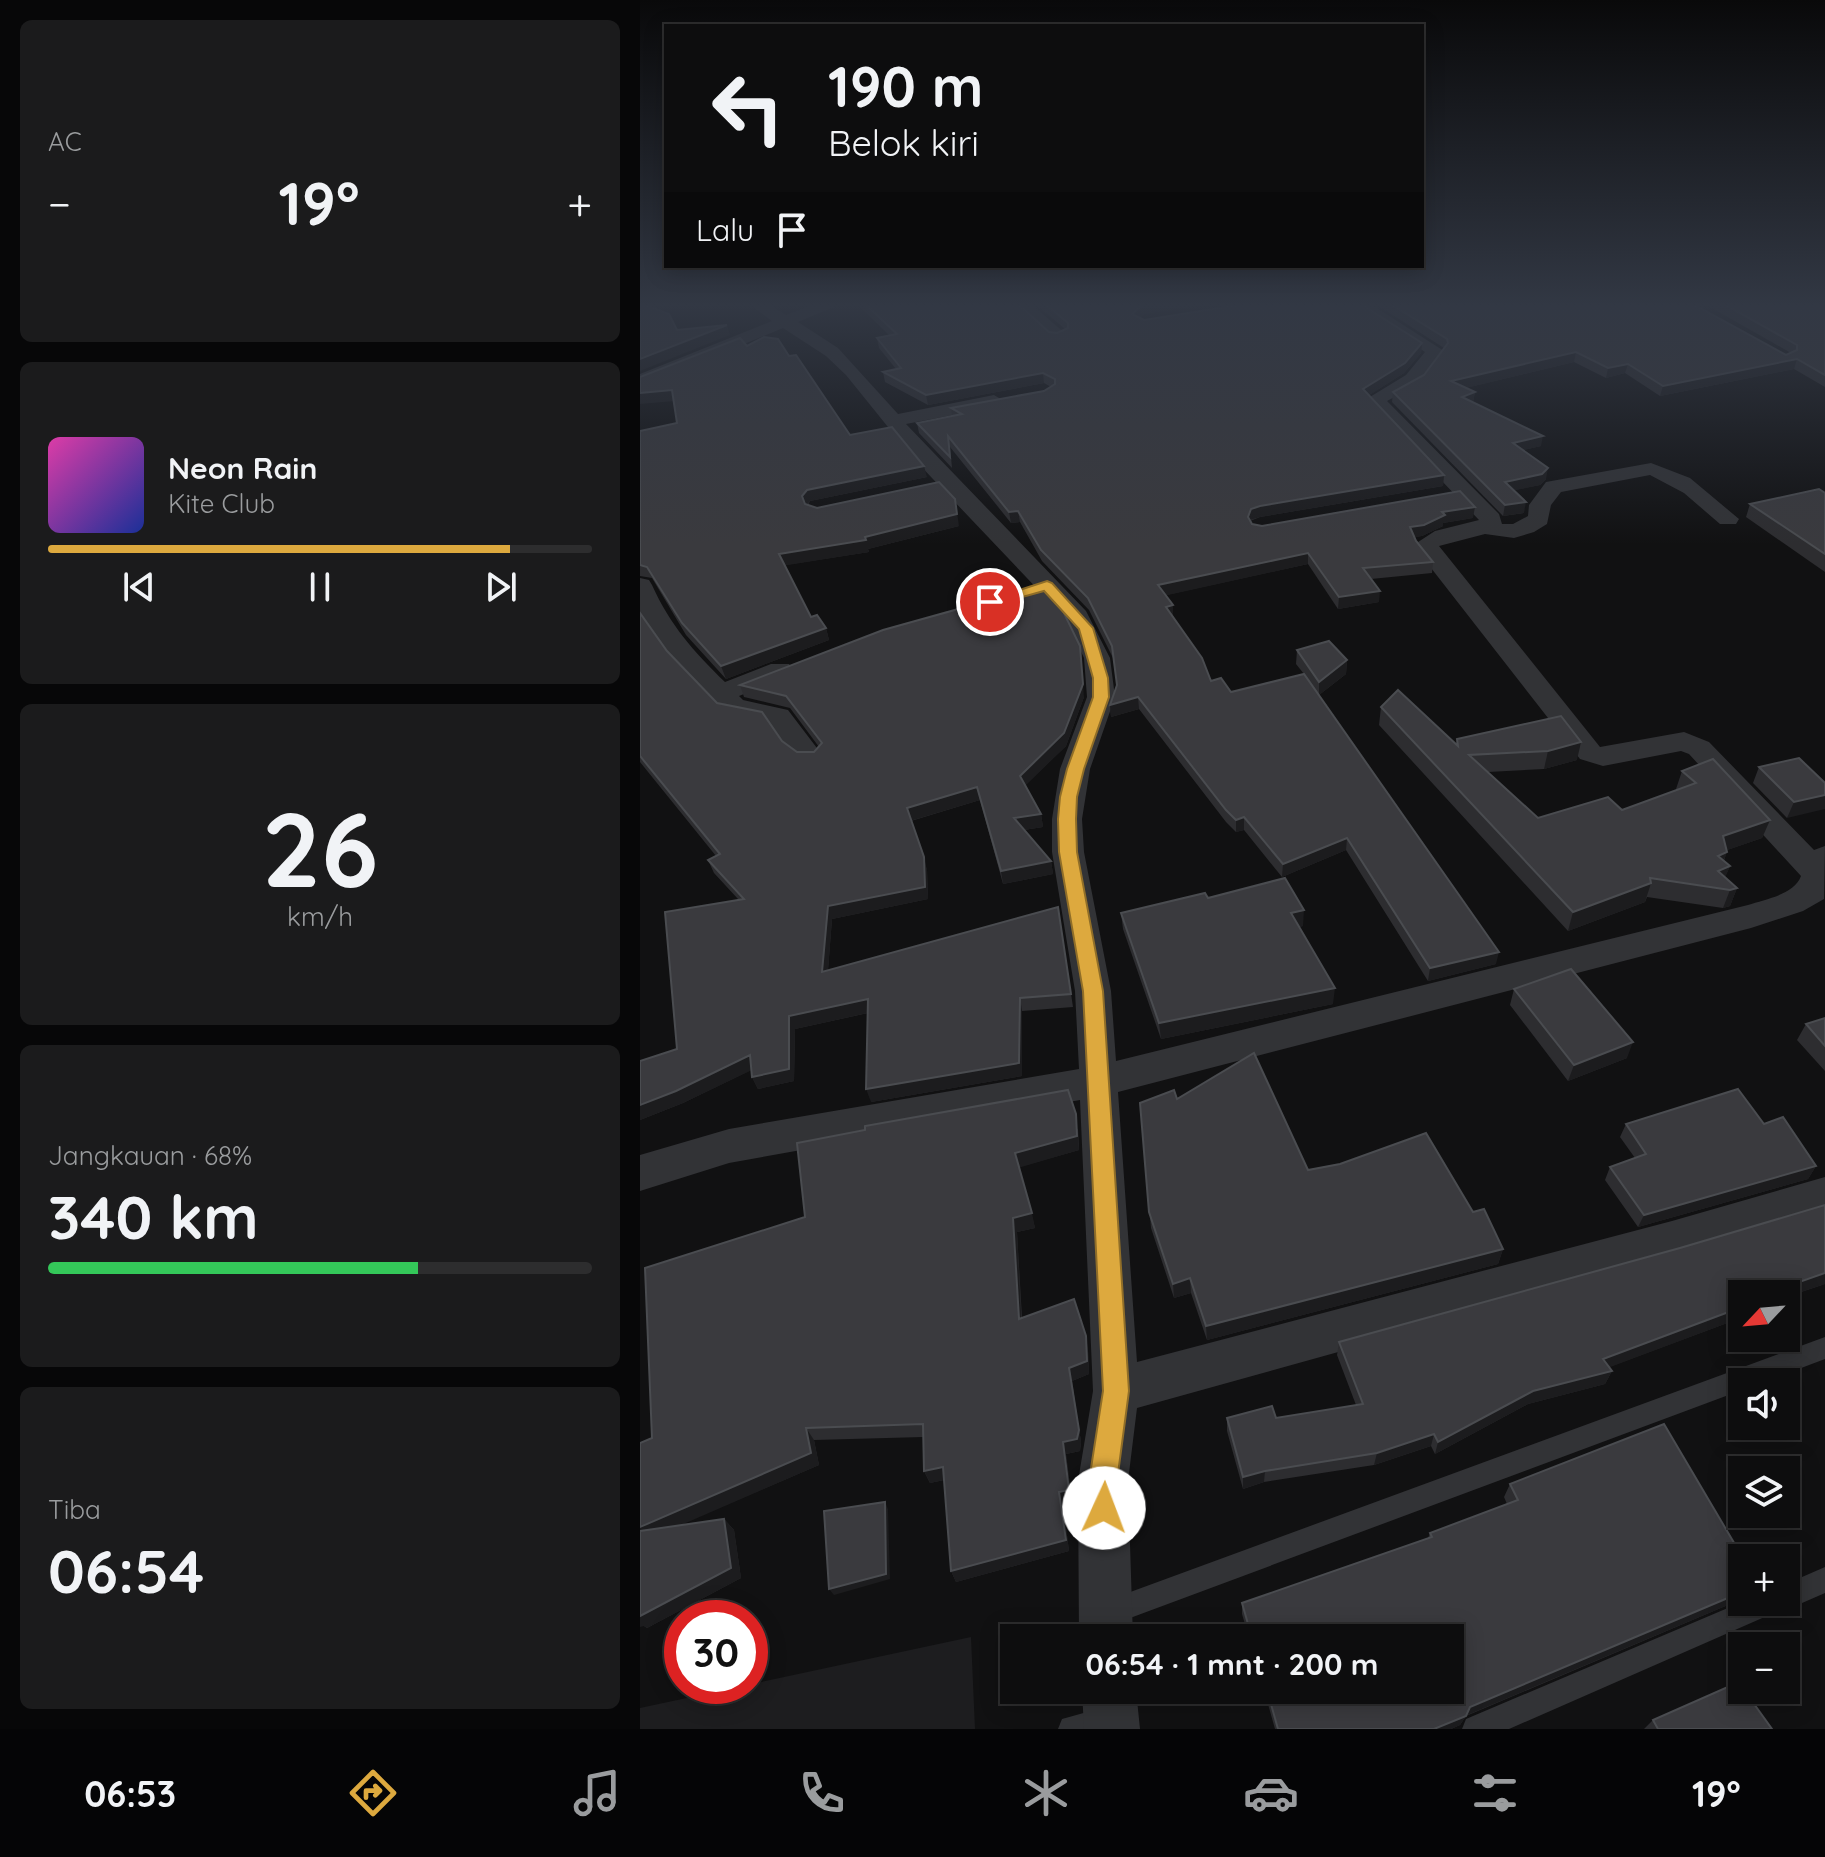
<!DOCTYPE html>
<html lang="id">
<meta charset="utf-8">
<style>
body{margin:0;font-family:Quicksand,sans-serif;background:#1b1b1c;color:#f1f3f6;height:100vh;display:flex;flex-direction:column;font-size:30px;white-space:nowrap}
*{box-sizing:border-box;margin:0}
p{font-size:26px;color:#9a9c9e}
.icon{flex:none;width:44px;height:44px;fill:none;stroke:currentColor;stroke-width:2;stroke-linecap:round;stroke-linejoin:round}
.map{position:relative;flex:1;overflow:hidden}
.drawer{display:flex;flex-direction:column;gap:20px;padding:20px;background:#070708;width:640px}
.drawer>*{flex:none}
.guide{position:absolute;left:24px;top:24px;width:760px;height:244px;border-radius:0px;box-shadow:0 4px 20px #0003,0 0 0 2px #2d2d2e;background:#0d0d0e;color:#f1f3f6;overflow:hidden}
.needle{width:52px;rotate:244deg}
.controls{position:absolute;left:1088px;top:1280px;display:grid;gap:16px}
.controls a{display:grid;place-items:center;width:72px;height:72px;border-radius:0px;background:#0d0d0e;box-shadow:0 4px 20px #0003,0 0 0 2px #2d2d2e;font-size:40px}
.speed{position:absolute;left:24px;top:1600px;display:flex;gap:16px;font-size:40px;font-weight:700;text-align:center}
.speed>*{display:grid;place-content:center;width:104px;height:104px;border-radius:50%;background:#0d0d0e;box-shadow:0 4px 20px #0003,0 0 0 2px #2d2d2e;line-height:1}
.speed .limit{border:12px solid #d22;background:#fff;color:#111}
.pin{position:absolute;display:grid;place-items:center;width:68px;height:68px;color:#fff;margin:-34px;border:4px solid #fff;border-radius:50%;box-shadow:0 2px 8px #0007}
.me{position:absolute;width:88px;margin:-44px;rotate:2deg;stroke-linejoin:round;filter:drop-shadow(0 0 6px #0008)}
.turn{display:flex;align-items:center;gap:28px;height:168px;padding:0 32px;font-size:36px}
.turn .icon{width:104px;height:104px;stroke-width:2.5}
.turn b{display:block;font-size:56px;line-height:68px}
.then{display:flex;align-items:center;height:76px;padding:0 32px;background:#0003;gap:16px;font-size:30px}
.big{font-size:60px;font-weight:700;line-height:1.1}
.drawer .widget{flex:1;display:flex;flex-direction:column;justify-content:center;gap:12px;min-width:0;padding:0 28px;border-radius:12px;background:#1b1b1c}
.drawer .dial{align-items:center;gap:0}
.dial b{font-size:104px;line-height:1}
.song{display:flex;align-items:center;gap:24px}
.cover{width:96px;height:96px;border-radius:12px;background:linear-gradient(135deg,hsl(320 70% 55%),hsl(230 70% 35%))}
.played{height:8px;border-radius:4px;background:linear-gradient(90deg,#dda93e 85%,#2d2d2e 85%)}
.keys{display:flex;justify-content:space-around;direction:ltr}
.heat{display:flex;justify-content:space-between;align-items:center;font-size:44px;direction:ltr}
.charge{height:12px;border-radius:6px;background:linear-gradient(90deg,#34c759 68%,#2d2d2e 0)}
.trip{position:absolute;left:360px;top:1624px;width:464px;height:80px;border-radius:0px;background:#0d0d0e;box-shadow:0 4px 20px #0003,0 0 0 2px #2d2d2e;font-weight:700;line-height:80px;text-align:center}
.menu{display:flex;height:128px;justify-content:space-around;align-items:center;background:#050506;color:#9a9c9e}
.menu .icon{width:56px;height:56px}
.menu .current{color:#dda93e}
.menu b{font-size:36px;color:#f1f3f6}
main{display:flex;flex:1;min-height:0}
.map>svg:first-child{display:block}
</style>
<main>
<section class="drawer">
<div class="widget"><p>AC</p>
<div class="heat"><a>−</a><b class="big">19°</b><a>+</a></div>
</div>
<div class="widget">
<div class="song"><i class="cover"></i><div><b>Neon Rain</b><p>Kite Club</p></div></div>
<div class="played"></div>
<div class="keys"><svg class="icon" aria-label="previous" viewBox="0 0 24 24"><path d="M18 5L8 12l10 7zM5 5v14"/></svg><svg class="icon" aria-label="pause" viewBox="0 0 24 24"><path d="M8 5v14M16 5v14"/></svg><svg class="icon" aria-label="next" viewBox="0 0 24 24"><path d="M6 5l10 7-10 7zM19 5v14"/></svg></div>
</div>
<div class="widget dial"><b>26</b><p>km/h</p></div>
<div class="widget"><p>Jangkauan · 68%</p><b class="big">340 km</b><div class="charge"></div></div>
<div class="widget"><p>Tiba</p><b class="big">06:54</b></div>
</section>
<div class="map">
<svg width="1185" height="1729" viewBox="0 0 1185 1729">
<rect width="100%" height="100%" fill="#111112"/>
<polygon fill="#1d1d1f" points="331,1637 335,1729 0,1729 0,1708"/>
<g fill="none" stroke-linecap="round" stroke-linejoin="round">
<g fill="#323336" fill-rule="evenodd">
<polygon points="1185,1337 1185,1359 1124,1382 1102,1382 1102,1390 474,1624 465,1620 461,1611 465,1602 474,1598"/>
<polygon points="1185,1567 1185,1593 1146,1610 1143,1609 869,1729 822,1729 826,1719 1102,1602 1146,1602 1146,1584"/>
<polygon points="465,1707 475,1711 479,1721 476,1729 418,1729 422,1719"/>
</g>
<g fill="#323336" fill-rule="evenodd">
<path d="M108 303H127L146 315 177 303H198L196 306 158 322 198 348 258 414 354 395 364 401 354 407 266 424 446 611 470 658 475 697 450 769 442 819 444 852 471 991 476 1061 1108 905C1125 899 1154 895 1161 876L1049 754 1041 751 963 766 940 759 777 550 775 544 795 531 839 520 725 400 766 375 785 352 710 303H729L804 351 780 383 747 401 859 514 862 524H873L888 516 889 505 906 482 1011 463 1050 478 1099 519 1096 524H1080L1044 493 1010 475 921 492 911 505 907 524 894 532 874 538 845 534 799 546 960 747 1044 732 1069 742 1174 850 1185 846 1184 899 1163 911 1111 928 478 1092 497 1362 1032 1221 1185 1177V1213L1032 1259 497 1408 488 1481 493 1638H439L438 1481 453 1391 440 1100 89 1163 0 1191V1155L89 1129 439 1069 435 991 412 852V819L420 769 447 697 444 658 426 619 273 458 206 375 186 356 143 328 0 387V374L132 321Z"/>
<polygon points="373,303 390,303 427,335 418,340 412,339"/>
<path d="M0 578 9 580 12 585C30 625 54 652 85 682L131 664H149L153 670 149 676 99 696 103 700 148 710 183 756 178 762C153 769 142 740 128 722L84 713 34 661 0 613Z"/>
<polygon points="442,1690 496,1690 500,1729 444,1729"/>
</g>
</g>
<g fill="#2d2d30">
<polygon points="216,303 377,303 409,332 417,333 425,329 394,303 573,303 504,314 499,318 504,320 782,343 781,353 764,373 729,395 804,475 803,486 620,517 610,521 612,524 622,526 833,518 803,523 803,526 782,536 774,537 793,562 792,573 731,579 739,602 698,609 668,564 526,595 533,617 571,681 591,692 664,674 656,664 657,650 707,660 706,674 679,695 856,964 788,981 706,850 642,877 604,830 596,832 586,822 499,709 471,717 470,705 477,686 473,658 449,610 402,561 380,522 371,523 310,447 312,468 279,433 277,423 312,416 311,408 404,391 411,387 404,383 288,405 245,382 243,372 256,369 239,348 237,338 250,336"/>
<polygon points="734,303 1051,303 1146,355 1151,353 1063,303 1185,303 1185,387 1154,369 1020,396 985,373 966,378 934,362 825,388 835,392 833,402 901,446 883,450 906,479 900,485 874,490 884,513 863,516 752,402 753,392 784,375 804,348"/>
<polygon points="107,346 149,356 210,435 287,477 170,501 168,505 177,508 319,526 228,549 229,552 145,565 171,617 186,628 189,640 86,679 46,635 12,578 0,576 0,431 37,423 33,401"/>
<polygon points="1185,493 1185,572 1106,517 1110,504"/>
<polygon points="0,613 27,651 77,703 142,741 157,752 174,752 179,747 150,708 104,697 100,685 444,697 426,746 385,785 401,814 403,827 384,830 411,861 413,874 363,884 340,800 271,821 287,870 288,899 192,919 188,970 418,907 433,1007 382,1011 382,1076 231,1102 228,1013 155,1029 154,1081 118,1089 112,1077 111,1070 43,1103 0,1120 0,1061 37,1049 98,899 74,873 68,860 76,856 0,762"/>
<polygon points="741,707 816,744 817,739 921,716 937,760 904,769 848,772 898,818 982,810 1037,790 1036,789 1042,771 1130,820 1122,838 1087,850 1084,861 1090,866 1085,877 1097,888 1090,906 1083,908 1007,897 1005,902 928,931 739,725"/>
<polygon points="1119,767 1185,783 1147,818 1113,783"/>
<polygon points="568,898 663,926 659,927 693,1004 521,1039 483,929 481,913"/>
<polygon points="874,989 987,1058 928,1081 870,1005"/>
<polygon points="1185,1018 1185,1071 1157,1040 1166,1024"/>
<polygon points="537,1099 668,1170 833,1212 863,1249 858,1264 567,1340 551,1293 534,1298 511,1228 500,1103"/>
<polygon points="986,1124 1124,1124 1176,1166 1168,1179 998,1227 965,1180 970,1167 995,1158 980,1137"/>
<polygon points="438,1129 439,1150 379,1167 395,1228 377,1232 382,1318 448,1350 449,1374 432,1381 441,1442 440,1451 426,1454 432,1501 423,1504 429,1551 316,1582 311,1571 304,1480 290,1483 284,1471 283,1437 174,1440 179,1465 39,1525 84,1519 94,1530 101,1578 7,1628 4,1626 12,1438 165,1217"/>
<polygon points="1185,1284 1146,1297 1146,1294 1102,1294 1102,1313 1098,1319 969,1367 972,1371 965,1384 888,1404 795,1454 791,1446 734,1465 624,1482 603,1489 587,1431 587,1418 636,1418 716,1405 697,1355 699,1342"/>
<polygon points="870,1484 1102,1558 1102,1599 826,1716 820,1725 811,1729 635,1729 624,1690 810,1690 810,1638 609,1638 602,1614 602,1603 788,1538 790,1533 867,1504 864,1497"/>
<polygon points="1013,1720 1132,1729 1004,1729"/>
</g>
<g fill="#1c1c1e">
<polygon points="516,303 573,303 504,314 492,323 492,314 503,305"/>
<polygon points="87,325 90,335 0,371 0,359"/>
<polygon points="782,343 781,353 764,373 722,400 723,389"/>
<polygon points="936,352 934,362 810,392 811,381"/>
<polygon points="1157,359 1154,369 1020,396 1023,386"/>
<polygon points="988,364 985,373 966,378 968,368"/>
<polygon points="403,373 404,383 288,405 286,395"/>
<polygon points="32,390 35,401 0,404 0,393"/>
<polygon points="835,392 833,402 822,397"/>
<polygon points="903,436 901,446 871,453 873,443"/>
<polygon points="284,466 287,477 170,501 165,507 162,496 167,490"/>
<polygon points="908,468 906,479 900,485 863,493 865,482"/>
<polygon points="804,475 803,486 620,517 610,520 608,517 611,509 620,506"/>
<polygon points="315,499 319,526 228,549 229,552 142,566 139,554 225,537"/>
<polygon points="886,502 884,513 863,516 865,505"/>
<polygon points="835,507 833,518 803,523 803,526 782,536 769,538 770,527 802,512"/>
<polygon points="378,511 380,522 371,523 369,512"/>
<polygon points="668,553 668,564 519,597 518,585"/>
<polygon points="740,591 739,602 698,609 699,597"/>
<polygon points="533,605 533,617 526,607"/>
<polygon points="186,628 189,640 86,679 81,666"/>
<polygon points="440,646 444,697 426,746 382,789 380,776"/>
<polygon points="707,660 706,674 679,695 679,682"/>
<polygon points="498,697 499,709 471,717 470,705"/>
<polygon points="941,742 937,760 904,769 908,751"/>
<polygon points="337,787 340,800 270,821 267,808"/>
<polygon points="1185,795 1185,809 1147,818 1154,802"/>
<polygon points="401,814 403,827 376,831 374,818"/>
<polygon points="604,817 604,830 596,832 596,820"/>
<polygon points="1130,820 1122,838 1076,854 1083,836"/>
<polygon points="707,838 706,850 642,877 643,864"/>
<polygon points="1087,852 1080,870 1090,866 1082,885 1075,887 1078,856"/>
<polygon points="284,857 287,870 288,899 192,919 187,984 182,972 188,906"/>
<polygon points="411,861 413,874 363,884 361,871"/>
<polygon points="1011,883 1005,902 928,931 933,912"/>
<polygon points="1097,888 1090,906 1083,908 1090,890"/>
<polygon points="664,910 663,926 650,929 651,913"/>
<polygon points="859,952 856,964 788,981 790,968"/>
<polygon points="695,988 693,1004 521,1039 519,1023"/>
<polygon points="380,998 382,1011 382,1076 231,1102 226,1089"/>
<polygon points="228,999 232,1012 155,1029 154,1081 118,1089 112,1077 149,1016"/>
<polygon points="993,1042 987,1058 928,1081 934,1065"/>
<polygon points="110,1055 116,1068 43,1103 0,1120 0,1105"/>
<polygon points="436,1114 439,1150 378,1168 375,1153"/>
<polygon points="1176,1166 1168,1179 998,1227 1004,1215"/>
<polygon points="392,1213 395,1228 377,1232 382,1332 379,1319 373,1218"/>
<polygon points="863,1249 858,1264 567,1340 566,1326"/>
<polygon points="1185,1273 1185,1284 1146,1297 1146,1294 1125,1294"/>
<polygon points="550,1278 551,1293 534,1298 533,1284"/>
<polygon points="1102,1305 1102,1313 1098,1319 957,1372 963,1359"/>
<polygon points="446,1336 448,1350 449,1374 432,1381 441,1442 440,1451 426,1454 432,1501 423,1504 429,1551 316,1582 311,1571 419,1492 429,1368"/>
<polygon points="972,1371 965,1384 888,1404 795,1454 798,1442 893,1391"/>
<polygon points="166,1428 174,1440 179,1465 9,1539 0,1532 0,1527"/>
<polygon points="794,1434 791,1446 734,1465 737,1453"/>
<polygon points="303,1467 308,1479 290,1483 284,1471"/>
<polygon points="625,1471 624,1482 603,1489 603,1477"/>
<polygon points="245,1502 248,1509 250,1579 194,1595 189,1589"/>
<polygon points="84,1519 94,1530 101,1578 7,1628 4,1626 0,1627 0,1616"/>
<polygon points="1102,1592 1102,1599 825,1716 830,1707"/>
<polygon points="826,1716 820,1725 811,1729 794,1729"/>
</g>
<g fill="#3a3a3e" stroke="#4a4c50" stroke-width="2">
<polygon points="0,303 29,314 37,330 87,325 0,359"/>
<polygon points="224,303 377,303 409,332 417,333 428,328 428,323 404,303 516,303 503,305 492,314 504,320 611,303 719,303 782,343 765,363 723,389 804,475 620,506 611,509 608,517 612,524 622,526 820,491 835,507 802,512 805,515 784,525 770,527 776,541 793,562 723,568 740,591 699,597 668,553 518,585 533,605 526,607 562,658 571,681 581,678 591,692 664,674 859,952 790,968 707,838 643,864 604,817 596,820 586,810 498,697 470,705 477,685 472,646 448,598 401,550 378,511 369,512 308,436 310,457 277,423 322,414 311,408 404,391 415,384 415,379 403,373 286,395 243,372 261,368 237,338 257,334"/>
<polygon points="749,303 1051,303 1146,355 1157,350 1157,345 1082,303 1185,303 1185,375 1157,359 1023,386 988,364 968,368 936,352 811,381 835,392 822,397 903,436 873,443 908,468 902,474 865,482 886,502 865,505 753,392 784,375 808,343 807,339"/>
<polygon points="124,337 138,339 149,356 156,355 210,435 252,427 284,466 167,490 162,496 165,504 177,508 299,482 315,499 317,514 225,537 226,540 139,554 171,617 177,615 186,628 81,666 42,623 7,567 0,565 0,431 37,423 32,390 0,393 0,377 100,338 107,346"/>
<polygon points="1179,489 1185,493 1185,554 1110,504"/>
<polygon points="401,586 422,609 440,646 443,684 424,733 380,776 401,814 374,818 411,861 361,871 337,787 267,808 284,857 285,887 188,906 182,972 418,907 431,994 380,998 379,1063 226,1089 228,999 149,1016 149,1069 112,1077 110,1055 36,1091 0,1105 0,1061 37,1049 25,912 104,899 68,860 80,854 0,756 0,613 27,651 77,703 122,712 142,741 157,752 174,752 182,743 146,696 100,685 243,630"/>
<polygon points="689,641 707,660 679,682 657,650"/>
<polygon points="758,690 818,746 817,739 921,716 941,742 908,751 829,755 898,818 968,797 982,810 1056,783 1042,771 1073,759 1130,820 1083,836 1087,852 1078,856 1090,866 1078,871 1097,888 1090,890 1010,878 1011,883 933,912 741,707"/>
<polygon points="1159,758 1185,783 1185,795 1154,802 1119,767"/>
<polygon points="645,878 664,910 651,913 695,988 519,1023 481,913 565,893 568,898"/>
<polygon points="931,969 993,1042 934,1065 874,989"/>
<polygon points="1185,1018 1185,1046 1166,1024"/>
<polygon points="614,1053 668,1170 700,1164 786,1133 833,1212 844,1209 863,1249 566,1326 550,1278 533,1284 509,1212 500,1103 534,1090 537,1099"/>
<polygon points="1098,1089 1124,1124 1143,1117 1176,1166 1004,1215 970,1167 1006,1154 986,1124"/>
<polygon points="428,1090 436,1114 437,1136 375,1153 392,1213 373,1218 379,1319 434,1299 446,1336 447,1361 429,1368 439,1430 437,1439 423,1442 429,1490 419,1492 426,1540 311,1571 303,1467 284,1471 283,1424 166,1428 171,1453 0,1527 0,1443 12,1438 5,1268 165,1217 157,1143 225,1130 225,1126"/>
<polygon points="1185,1205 1185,1273 1125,1294 1102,1294 1102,1307 963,1359 972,1371 893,1391 798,1442 794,1434 737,1453 625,1471 603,1477 587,1418 632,1406 636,1418 723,1404 699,1342 1040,1248"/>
<polygon points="1024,1424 1103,1558 1102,1558 1102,1592 830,1707 826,1716 794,1729 638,1729 627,1690 810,1690 810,1638 612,1638 602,1603 792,1537 790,1533 878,1500 870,1484"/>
<polygon points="245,1502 246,1574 189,1589 184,1511"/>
<polygon points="84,1519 91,1568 0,1616 0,1531"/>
<polygon points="1099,1682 1102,1687 1102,1690 1104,1690 1132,1729 1018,1729 1013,1720"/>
</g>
<linearGradient id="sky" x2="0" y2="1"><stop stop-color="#09090a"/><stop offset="0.56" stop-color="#323844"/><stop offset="1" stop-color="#323844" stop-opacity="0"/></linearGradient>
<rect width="1185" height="545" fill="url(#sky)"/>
<polygon fill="#dda93e" stroke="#906e28" stroke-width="2" points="407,581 412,583 453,628 468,678 469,697 444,769 437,797 436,819 437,852 463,991 489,1391 477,1481 478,1508 474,1518 464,1522 454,1518 450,1508 449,1481 463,1391 443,991 419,852 418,819 420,797 427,769 453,697 453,678 439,629 404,591 350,606 343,602"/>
</svg>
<div class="controls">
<a><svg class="needle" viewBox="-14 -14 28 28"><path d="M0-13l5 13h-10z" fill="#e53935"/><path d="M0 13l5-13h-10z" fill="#9a9c9e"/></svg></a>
<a><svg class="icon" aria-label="sound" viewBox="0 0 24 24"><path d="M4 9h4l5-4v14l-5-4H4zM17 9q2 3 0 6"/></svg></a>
<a><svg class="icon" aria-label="layers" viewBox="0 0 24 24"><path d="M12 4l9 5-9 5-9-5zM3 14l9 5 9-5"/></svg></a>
<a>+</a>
<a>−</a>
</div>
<div class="speed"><div class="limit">30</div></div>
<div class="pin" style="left:350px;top:602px;background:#d93025"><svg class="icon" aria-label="arrive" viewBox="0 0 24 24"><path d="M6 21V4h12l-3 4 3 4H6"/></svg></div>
<svg class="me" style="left:464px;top:1508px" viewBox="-20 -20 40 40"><circle r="19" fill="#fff"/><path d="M0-13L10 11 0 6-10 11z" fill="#dda93e"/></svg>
<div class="trip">06:54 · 1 mnt · 200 m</div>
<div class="guide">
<div class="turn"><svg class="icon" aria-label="left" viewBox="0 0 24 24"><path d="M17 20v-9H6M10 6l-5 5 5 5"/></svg><div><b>190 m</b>Belok kiri</div></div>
<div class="then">Lalu<svg class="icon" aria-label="arrive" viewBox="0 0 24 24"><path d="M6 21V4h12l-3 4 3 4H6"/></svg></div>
</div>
</div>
</main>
<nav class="menu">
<b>06:53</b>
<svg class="icon current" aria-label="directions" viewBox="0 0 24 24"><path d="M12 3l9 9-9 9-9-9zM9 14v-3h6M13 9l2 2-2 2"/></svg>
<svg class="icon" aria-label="music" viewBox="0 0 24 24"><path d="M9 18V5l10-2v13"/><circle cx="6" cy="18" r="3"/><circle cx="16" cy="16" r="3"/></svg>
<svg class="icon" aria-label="phone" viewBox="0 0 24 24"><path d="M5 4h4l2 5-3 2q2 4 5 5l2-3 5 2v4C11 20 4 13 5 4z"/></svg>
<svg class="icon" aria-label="climate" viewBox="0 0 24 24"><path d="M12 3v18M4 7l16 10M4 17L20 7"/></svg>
<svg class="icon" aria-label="car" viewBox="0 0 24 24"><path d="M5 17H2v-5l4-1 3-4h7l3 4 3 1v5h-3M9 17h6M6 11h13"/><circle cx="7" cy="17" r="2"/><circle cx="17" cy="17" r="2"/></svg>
<svg class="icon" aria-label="filters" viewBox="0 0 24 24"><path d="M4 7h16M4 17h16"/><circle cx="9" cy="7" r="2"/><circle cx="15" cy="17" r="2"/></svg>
<b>19°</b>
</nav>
